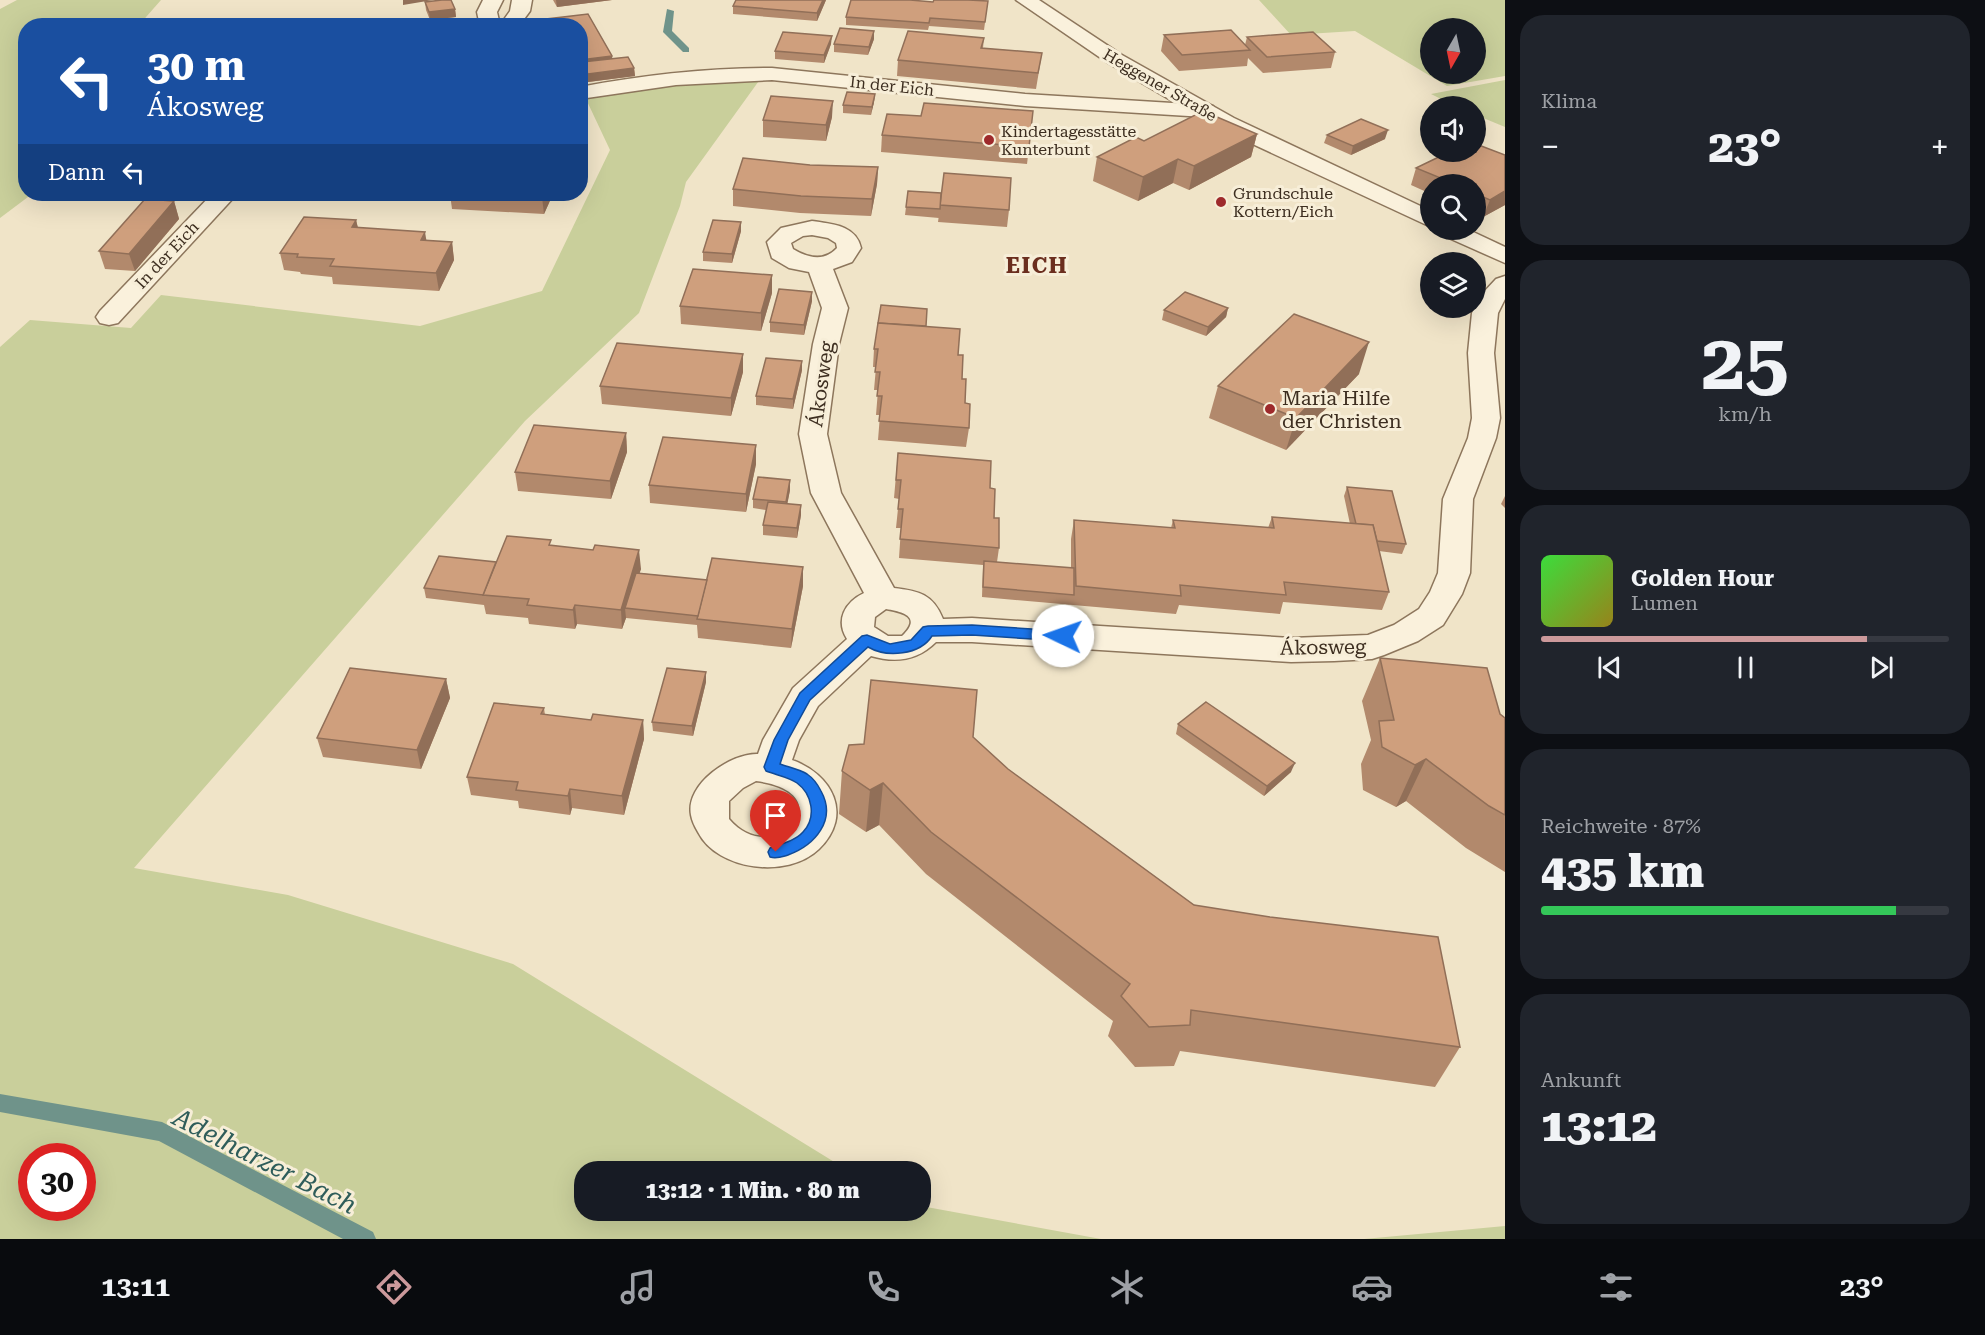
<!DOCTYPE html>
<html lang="de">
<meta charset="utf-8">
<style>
body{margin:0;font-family:"Roboto Serif",serif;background:#20242c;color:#f1f3f6;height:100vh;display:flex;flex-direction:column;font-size:22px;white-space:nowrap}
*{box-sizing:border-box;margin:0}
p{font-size:20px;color:#9ea1a6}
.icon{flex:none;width:33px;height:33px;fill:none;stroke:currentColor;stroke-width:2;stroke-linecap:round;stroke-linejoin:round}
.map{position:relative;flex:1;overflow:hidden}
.details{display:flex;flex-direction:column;gap:15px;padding:15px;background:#0d0f14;width:480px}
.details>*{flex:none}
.guide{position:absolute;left:18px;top:18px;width:570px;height:183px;border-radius:24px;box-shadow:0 6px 24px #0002;background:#1a4fa0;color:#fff;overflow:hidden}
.needle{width:39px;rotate:189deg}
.tools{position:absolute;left:1420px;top:18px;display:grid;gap:12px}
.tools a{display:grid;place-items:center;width:66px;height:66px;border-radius:50%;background:#171b24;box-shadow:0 6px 24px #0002;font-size:30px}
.speed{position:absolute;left:18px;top:1143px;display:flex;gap:12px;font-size:30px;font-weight:700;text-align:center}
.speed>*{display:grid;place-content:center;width:78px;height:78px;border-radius:50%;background:#171b24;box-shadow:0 6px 24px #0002;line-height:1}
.speed .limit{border:9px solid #d22;background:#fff;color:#111}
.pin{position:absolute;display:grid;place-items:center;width:51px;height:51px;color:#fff;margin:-62px -26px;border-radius:50% 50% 50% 0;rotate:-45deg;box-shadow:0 0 6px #0007}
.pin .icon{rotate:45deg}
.me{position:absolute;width:66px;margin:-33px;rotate:273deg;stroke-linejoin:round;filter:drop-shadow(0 0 4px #0008)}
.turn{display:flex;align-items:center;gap:21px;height:126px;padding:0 30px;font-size:27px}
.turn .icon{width:78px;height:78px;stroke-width:2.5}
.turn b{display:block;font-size:42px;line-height:51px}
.then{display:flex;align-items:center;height:57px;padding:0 30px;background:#0003;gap:12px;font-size:22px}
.big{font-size:45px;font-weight:800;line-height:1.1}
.details .widget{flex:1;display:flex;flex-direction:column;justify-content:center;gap:9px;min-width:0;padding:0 21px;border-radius:24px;background:#20242c}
.details .dial{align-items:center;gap:0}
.dial b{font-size:78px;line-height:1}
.song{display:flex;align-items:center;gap:18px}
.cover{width:72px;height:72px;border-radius:9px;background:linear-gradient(135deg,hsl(120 70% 55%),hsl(50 70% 35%))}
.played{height:6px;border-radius:3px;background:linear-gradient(90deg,#cc999b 80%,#363941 80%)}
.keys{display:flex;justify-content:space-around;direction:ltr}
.heat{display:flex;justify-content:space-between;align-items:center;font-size:33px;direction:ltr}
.charge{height:9px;border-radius:4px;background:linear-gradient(90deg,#34c759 87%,#363941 0)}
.trip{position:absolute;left:574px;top:1161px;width:357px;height:60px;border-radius:24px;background:#171b24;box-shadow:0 6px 24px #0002;font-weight:800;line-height:60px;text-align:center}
.menu{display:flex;height:96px;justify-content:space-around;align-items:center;background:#090b0e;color:#9ea1a6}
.menu .icon{width:42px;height:42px}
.menu .active{color:#cc999b}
.menu b{font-size:27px;color:#f1f3f6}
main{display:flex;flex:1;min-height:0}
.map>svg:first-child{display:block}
</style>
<main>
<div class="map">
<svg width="1505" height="1239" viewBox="0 0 1505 1239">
<rect width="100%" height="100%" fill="#f0e4c8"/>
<g fill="#c9cf9b" fill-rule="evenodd">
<polygon points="17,0 161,0 139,25 26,26 26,194 32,194 0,218 0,9"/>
<path d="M1259 0H1505V76L1447 86 1355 31 1291 35ZM1431 28H1476V74H1431Z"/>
<path d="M761 78 686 182 680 206 639 313 525 421 134 868 288 895 513 964 849 1171 585 1172V1210H921V1206L1101 1239H0V347L30 320 131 328 161 295 420 326 542 291 610 150 585 97 641 86ZM32 1156H82V1208H32Z"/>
<polygon points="1505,80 1505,127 1476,115 1476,106 1455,106 1431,94"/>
<polygon points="1505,1226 1505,1239 1364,1239"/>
</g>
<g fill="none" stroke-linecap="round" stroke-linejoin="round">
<g fill="#6f938a" fill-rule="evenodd">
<polygon points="667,9 674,11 672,31 689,48 689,52 683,52 663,32"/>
<polygon points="0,1094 162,1122 373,1232 376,1239 343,1239 159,1141 0,1112"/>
</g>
<defs>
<g id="minor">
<polygon points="483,0 503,0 497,12 500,25 510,11 512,0 532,0 530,11 519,26 480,26 477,12"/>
<path d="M772 68 1025 94 1205 105 1213 106 1216 111 1213 116 1205 117 1025 106 772 80 676 85 580 99V87C644 75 707 68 772 68Z"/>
<polygon points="212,194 237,194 118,323 109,325 100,323 96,317 100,311"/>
<path d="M812 221C832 224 856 225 861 248L852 262 833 269 848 308 839 344 827 434 841 493 894 588C919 591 933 594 943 619L972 618 1291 638 1368 635 1394 625 1419 609 1430 592 1438 573 1443 499 1468 438 1472 418 1468 353 1472 313 1482 294 1496 279 1505 276V299L1498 313 1494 353 1500 418 1496 438 1473 499 1470 573 1462 594 1443 625 1418 641 1384 655 1372 659 1334 661 1291 662 972 642H936C917 661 895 663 871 656L818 706 799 740 792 760C832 774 854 815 819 849 788 879 718 871 698 832 695 827 692 821 691 815 685 784 731 753 758 754L763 740 793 688 847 639C835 620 845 602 864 593L811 493 799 434 813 344 822 308 809 272 789 268 772 258 767 242 781 228ZM812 235 828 238 836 243 837 248C824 262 808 258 793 249L791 243 803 236ZM886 609C904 612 922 617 902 636H888L874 627 875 617ZM756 781C847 793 774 872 729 819V801L743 788Z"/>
</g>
<g id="tertiary">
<polygon points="1016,0 1039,0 1122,55 1234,118 1431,211 1431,227 1218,128 1108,63"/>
<polygon points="1439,230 1469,230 1505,247 1505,263 1442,235"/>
</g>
</defs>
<use href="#minor" stroke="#8d765c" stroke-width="3"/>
<use href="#tertiary" stroke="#8d765c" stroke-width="3"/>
<use href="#minor" fill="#faf1dc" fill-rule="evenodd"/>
<use href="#tertiary" fill="#faf1dc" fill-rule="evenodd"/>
</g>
<g fill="#b2896c">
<polygon points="553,0 612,0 557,7"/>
<polygon points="826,0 817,21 733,14 733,6"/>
<polygon points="988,1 984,30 929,26 928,30 846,25 846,17 933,2"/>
<polygon points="425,2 455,9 456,17 430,20 426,10"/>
<polygon points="588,14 612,56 612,59 628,57 634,68 635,76 588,82 583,70 582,68 580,68 580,26 538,26 538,20"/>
<polygon points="1164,35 1245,45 1247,37 1335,52 1331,68 1263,73 1248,58 1247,66 1179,71 1161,51"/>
<polygon points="984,38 983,48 1042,53 1036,89 897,76 898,60"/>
<polygon points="874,39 868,55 834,52 834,44"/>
<polygon points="831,44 824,63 775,59 775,51"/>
<polygon points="875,94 874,102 871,115 843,113 843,105"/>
<polygon points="832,117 826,141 763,137 763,120"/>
<polygon points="1257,134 1251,157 1189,190 1173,183 1138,201 1093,181 1097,157 1144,141"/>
<polygon points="882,135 1029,147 1027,164 881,152"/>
<polygon points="1327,135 1385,139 1351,155 1324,143"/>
<polygon points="1476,144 1505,155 1505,205 1483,217 1476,213 1476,184 1431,184 1431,194 1411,185 1416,168 1449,152 1476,152"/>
<polygon points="810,165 878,167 877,184 871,216 800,213 733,206 733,189"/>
<polygon points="908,191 1009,210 1007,227 938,222 940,207 939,218 905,215"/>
<polygon points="377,194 404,194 403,195"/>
<polygon points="450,194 553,194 544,214 452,209"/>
<polygon points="174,201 179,219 135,271 105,269 99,251"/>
<polygon points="356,220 358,228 426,241 452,242 454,260 439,291 333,284 332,277 301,274 300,272 284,270 280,253"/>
<polygon points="741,222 741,231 732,263 703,261 703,252"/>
<polygon points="812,292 812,301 804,335 770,332 770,322"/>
<polygon points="772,293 761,331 681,324 680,306"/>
<polygon points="1228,308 1226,317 1206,336 1162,320 1164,310"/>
<polygon points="926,326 958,355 969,428 966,447 878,440 880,415 876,415 878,390 874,390 876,367 873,367 874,349"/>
<polygon points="743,354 743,372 731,416 602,404 600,386"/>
<polygon points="802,361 802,370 793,409 756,405 756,396"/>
<polygon points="1359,374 1286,450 1209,418 1218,386"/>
<polygon points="626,433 627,452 611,499 518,491 515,472"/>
<polygon points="756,445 756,464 746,512 650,503 649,485"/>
<polygon points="898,453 990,488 999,548 997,562 1071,568 1071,539 1074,520 1171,528 1173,520 1268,528 1272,517 1350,524 1344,496 1347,487 1406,544 1402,554 1379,551 1389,592 1382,610 1283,602 1280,614 1179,605 1176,614 982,597 983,565 899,558 901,528 896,528 899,499 894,498"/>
<polygon points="790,480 790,490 787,504 801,515 797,538 763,535 763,525 766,510 753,508 753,499"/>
<polygon points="1505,496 1505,508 1501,504"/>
<polygon points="551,546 641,569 639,573 707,580 803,586 791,648 698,638 697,625 626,618 622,629 577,624 575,629 529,624 528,618 486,614 484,605 426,598 424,588 496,562"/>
<polygon points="1380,658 1500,714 1505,718 1505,872 1466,848 1406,801 1396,807 1363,790 1361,764 1371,740 1362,701"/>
<polygon points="706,672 706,682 693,736 653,731 652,722"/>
<polygon points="446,679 450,698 421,769 323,757 317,738"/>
<polygon points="544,708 545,715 591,720 643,720 644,739 624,815 572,808 570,815 519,808 518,801 471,795 467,777"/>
<polygon points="1178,724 1291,772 1264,796 1176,734"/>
<polygon points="973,737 1008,769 1194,905 1460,1047 1435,1087 1180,1051 1174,1066 1135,1067 1108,1036 1113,1021 926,874 879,825 866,832 839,814 842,771"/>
</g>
<g fill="#916f58">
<polygon points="403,0 433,0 403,5"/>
<polygon points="556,0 612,0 557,7"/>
<polygon points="823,0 826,0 817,21 817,13"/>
<polygon points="455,9 456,17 430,20 429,12"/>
<polygon points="874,31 874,39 868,55 869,47"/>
<polygon points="832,36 831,44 824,63 824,55"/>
<polygon points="612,56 613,64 582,62 582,68 580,68 580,60"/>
<polygon points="634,68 635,76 588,82 588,74"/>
<polygon points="875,94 874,102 871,115 872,107"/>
<polygon points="833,101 832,117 826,141 826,125"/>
<polygon points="1388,130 1385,139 1351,155 1353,146"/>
<polygon points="1257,134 1251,157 1189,190 1194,166"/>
<polygon points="1178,159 1173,183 1138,201 1143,177"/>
<polygon points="878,167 877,184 871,216 872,199"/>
<polygon points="1505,191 1505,205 1483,217 1490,200"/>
<polygon points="544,194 553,194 544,214 542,197"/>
<polygon points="174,201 179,219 135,271 129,254"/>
<polygon points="356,220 360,237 352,227"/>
<polygon points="741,222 741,231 732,263 732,254"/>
<polygon points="425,232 428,250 421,240"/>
<polygon points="452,242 454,260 439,291 436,273"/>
<polygon points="772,275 772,293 761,331 761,313"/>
<polygon points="812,292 812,301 804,335 804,325"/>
<polygon points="1228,308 1226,317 1206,336 1208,327"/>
<polygon points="1369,342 1359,374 1286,450 1296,418"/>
<polygon points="743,354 743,372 731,416 731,398"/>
<polygon points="802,361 802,370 793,409 793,399"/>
<polygon points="626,433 627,452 611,499 610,481"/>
<polygon points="756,445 756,464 746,512 746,494"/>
<polygon points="790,480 790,490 786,511 786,502"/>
<polygon points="801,505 801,515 797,538 797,528"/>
<polygon points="639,550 641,569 628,609 625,608 626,618 622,629 621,610"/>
<polygon points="803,567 803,586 791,648 792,629"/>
<polygon points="575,605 577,624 575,629 573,610"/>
<polygon points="706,672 706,682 693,736 692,726"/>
<polygon points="446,679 450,698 421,769 417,750"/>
<polygon points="643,720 644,739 624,815 622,796"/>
<polygon points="1426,759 1406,801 1396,807 1415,765"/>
<polygon points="1295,763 1291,772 1264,796 1267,786"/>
<polygon points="883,783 879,825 866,832 870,790"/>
<polygon points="570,789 572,808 570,815 568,796"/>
</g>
<g fill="#cf9f7d" stroke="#916f58" stroke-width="1.5">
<polygon points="442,0 451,0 455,9 429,12 425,2"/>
<polygon points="736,0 823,0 817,13 733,6"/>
<polygon points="851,0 910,0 933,2 934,0 968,0 988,1 985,22 930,18 929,23 846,17"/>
<polygon points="588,14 612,56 580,60 580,26 540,26 538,20"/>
<polygon points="432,24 433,26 420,26"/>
<polygon points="840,28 874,31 869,47 834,44"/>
<polygon points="1231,30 1250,50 1182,55 1164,35"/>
<polygon points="908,31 984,38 981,48 1042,53 1038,73 898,60"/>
<polygon points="783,32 832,36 824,55 775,51"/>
<polygon points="1313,32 1335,52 1267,57 1247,37"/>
<polygon points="628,57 634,68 588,74 582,62"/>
<polygon points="847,92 875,94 872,107 843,105"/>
<polygon points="771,96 833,101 826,125 763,120"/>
<polygon points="924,103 1033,111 1029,147 882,135 887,114 921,116"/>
<polygon points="1203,111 1257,134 1194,166 1178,159 1143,177 1097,157 1136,137 1144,141"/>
<polygon points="1361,119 1388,130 1353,146 1327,135"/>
<polygon points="1476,144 1505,155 1505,191 1490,200 1476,194 1476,184 1455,184 1416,168 1449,152 1476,152"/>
<polygon points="743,158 810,165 878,167 872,199 801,196 733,189"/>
<polygon points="944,173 1011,178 1009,210 940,205"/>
<polygon points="908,191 941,193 940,209 906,207"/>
<polygon points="476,194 544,194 542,197"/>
<polygon points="145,199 174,201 129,254 99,251"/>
<polygon points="304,217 356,220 352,227 425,232 421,240 452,242 436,273 330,266 334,259 297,257 298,254 280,253"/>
<polygon points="713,220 741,222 732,254 703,252"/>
<polygon points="693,269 772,275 761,313 680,306"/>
<polygon points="779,289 812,292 804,325 770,322"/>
<polygon points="1185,292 1228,308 1208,327 1164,310"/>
<polygon points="881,305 927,309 926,326 878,323"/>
<polygon points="1294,314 1369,342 1296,418 1218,386"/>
<polygon points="878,323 960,329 958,355 963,355 962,379 966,379 965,403 970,404 969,428 879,421 882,396 877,396 880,372 875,372 878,349 874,349"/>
<polygon points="617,343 743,354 731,398 600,386"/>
<polygon points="766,358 802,361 793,399 756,396"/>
<polygon points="534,425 626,433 610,481 515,472"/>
<polygon points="663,437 756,445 746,494 649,485"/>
<polygon points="898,453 991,461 990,488 995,489 994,518 999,518 999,548 900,539 903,509 898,509 901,480 896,480"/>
<polygon points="758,477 790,480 786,502 753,499"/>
<polygon points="1347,487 1392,491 1406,544 1377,541 1373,525 1356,524"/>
<polygon points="768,502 801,505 797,528 763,525"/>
<polygon points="1272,517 1373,525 1389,592 1284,582 1286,595 1180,585 1181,596 1076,586 1074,520 1175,528 1173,520 1274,528"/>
<polygon points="507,536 551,540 549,545 593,550 595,545 639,550 621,610 575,605 573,610 527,605 529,599 483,595"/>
<polygon points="439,556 496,562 483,595 424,588"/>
<polygon points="712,558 803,567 792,629 697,619"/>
<polygon points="984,561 1074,568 1074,595 983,587"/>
<polygon points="636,573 707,580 698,616 625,608"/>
<polygon points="1380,658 1487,668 1500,714 1505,718 1505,815 1489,806 1426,759 1415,765 1382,747 1379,721 1394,720"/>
<polygon points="350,668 446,679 417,750 317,738"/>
<polygon points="667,668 706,672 692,726 652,722"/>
<polygon points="871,680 977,690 973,737 1008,769 1194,905 1270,917 1438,937 1460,1047 1191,1010 1190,1025 1149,1027 1121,996 1130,984 931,832 883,783 870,790 842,771 849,745 864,744"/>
<polygon points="1206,702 1295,763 1267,786 1178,724"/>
<polygon points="494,703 544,708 541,714 591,720 593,714 643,720 622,796 570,789 568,796 516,790 518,782 467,777"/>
</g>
<path fill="#1a73e8" stroke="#114b97" stroke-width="1.5" d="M972 625 1063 631 1070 636 1063 641 972 635 932 636C920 655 887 658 868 647L810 700 788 740 780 764C788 767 799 769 807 774 813 778 818 785 821 791 837 820 815 845 788 855 781 857 777 859 770 857L768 852 770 848C781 844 795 841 803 832 817 817 812 794 797 783 789 777 776 775 766 771L764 767 774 740 800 693 862 636 867 635 890 644 911 640 923 627 928 626Z"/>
<g fill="#9e2a2b" stroke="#f7eed8" stroke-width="2">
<circle cx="989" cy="140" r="6"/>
<circle cx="1221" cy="202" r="6"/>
<circle cx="1270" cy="409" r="6"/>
</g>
<g text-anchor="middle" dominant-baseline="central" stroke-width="6" stroke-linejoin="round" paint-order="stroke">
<g font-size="16" fill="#3d2e20" stroke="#f7eed8">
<text transform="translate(1160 85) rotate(30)">Heggener Straße</text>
<text transform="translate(892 86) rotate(6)">In der Eich</text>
<text transform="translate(167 255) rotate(-47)">In der Eich</text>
</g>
<g font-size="16" fill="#3d2e20" stroke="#f7eed8" text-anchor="start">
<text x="1001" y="131">Kindertagesstätte<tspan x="1001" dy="18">Kunterbunt</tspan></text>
<text x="1233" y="193">Grundschule<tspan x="1233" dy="18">Kottern/Eich</tspan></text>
</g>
<g font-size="20" fill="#3d2e20" stroke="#f7eed8">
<text transform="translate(821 384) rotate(-82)">Ákosweg</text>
<text transform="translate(1323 647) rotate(-1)">Ákosweg</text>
</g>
<g font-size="20" fill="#3d2e20" stroke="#f7eed8" text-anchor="start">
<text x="1282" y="398">Maria Hilfe<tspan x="1282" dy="23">der Christen</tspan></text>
</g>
<g font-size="22" font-weight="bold" letter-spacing="1.5" fill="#6b2e1e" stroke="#f7eed8">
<text x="1037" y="265">EICH</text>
</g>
<g font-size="26" font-style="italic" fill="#2f5d5a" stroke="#f7eed8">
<text transform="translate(265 1161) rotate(27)">Adelharzer Bach</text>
</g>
</g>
</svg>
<div class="tools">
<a><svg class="needle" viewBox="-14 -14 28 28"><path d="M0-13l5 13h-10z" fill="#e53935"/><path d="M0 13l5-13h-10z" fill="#9ea1a6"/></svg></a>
<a><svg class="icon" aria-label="sound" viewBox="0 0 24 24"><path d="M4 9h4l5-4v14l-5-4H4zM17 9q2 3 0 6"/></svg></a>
<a><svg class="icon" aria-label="search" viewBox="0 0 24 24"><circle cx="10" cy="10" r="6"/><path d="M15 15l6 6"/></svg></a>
<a><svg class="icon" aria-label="layers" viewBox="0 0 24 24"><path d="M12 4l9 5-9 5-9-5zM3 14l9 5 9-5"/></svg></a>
</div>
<div class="speed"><div class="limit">30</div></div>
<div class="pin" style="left:776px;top:852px;background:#d93025"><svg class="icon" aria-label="arrive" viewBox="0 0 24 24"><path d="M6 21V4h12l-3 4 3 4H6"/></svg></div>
<svg class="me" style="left:1063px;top:636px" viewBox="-20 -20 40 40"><circle r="19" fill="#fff"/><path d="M0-13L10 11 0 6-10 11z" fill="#1a73e8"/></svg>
<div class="trip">13:12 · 1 Min. · 80 m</div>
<div class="guide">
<div class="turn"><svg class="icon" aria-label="left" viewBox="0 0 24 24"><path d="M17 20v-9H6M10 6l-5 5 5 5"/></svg><div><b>30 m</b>Ákosweg</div></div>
<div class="then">Dann<svg class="icon" aria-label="left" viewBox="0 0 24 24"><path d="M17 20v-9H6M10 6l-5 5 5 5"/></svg></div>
</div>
</div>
<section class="details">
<div class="widget"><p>Klima</p>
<div class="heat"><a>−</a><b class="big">23°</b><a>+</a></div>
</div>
<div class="widget dial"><b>25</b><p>km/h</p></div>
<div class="widget">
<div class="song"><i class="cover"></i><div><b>Golden Hour</b><p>Lumen</p></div></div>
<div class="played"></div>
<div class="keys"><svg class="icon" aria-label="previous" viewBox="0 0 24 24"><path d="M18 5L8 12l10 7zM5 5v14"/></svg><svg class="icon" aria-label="pause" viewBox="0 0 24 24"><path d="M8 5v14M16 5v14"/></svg><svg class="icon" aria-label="next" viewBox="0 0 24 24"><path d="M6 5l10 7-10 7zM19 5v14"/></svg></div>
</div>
<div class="widget"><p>Reichweite · 87%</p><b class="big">435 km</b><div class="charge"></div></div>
<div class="widget"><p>Ankunft</p><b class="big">13:12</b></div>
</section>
</main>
<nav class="menu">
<b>13:11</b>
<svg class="icon active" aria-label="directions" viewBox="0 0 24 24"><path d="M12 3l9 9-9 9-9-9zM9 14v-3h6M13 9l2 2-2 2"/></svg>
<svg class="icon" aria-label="music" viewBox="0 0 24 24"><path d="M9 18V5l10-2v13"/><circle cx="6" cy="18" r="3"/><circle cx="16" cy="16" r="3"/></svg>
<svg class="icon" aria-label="phone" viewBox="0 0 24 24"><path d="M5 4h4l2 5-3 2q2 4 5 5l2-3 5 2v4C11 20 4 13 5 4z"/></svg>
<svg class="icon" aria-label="climate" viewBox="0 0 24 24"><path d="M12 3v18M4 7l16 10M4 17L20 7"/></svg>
<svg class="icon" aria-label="car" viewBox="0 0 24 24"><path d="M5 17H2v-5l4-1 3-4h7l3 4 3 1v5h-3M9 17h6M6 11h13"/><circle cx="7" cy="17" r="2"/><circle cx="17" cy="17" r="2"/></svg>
<svg class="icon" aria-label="filters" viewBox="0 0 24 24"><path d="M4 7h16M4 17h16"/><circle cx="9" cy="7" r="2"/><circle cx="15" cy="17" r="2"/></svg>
<b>23°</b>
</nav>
